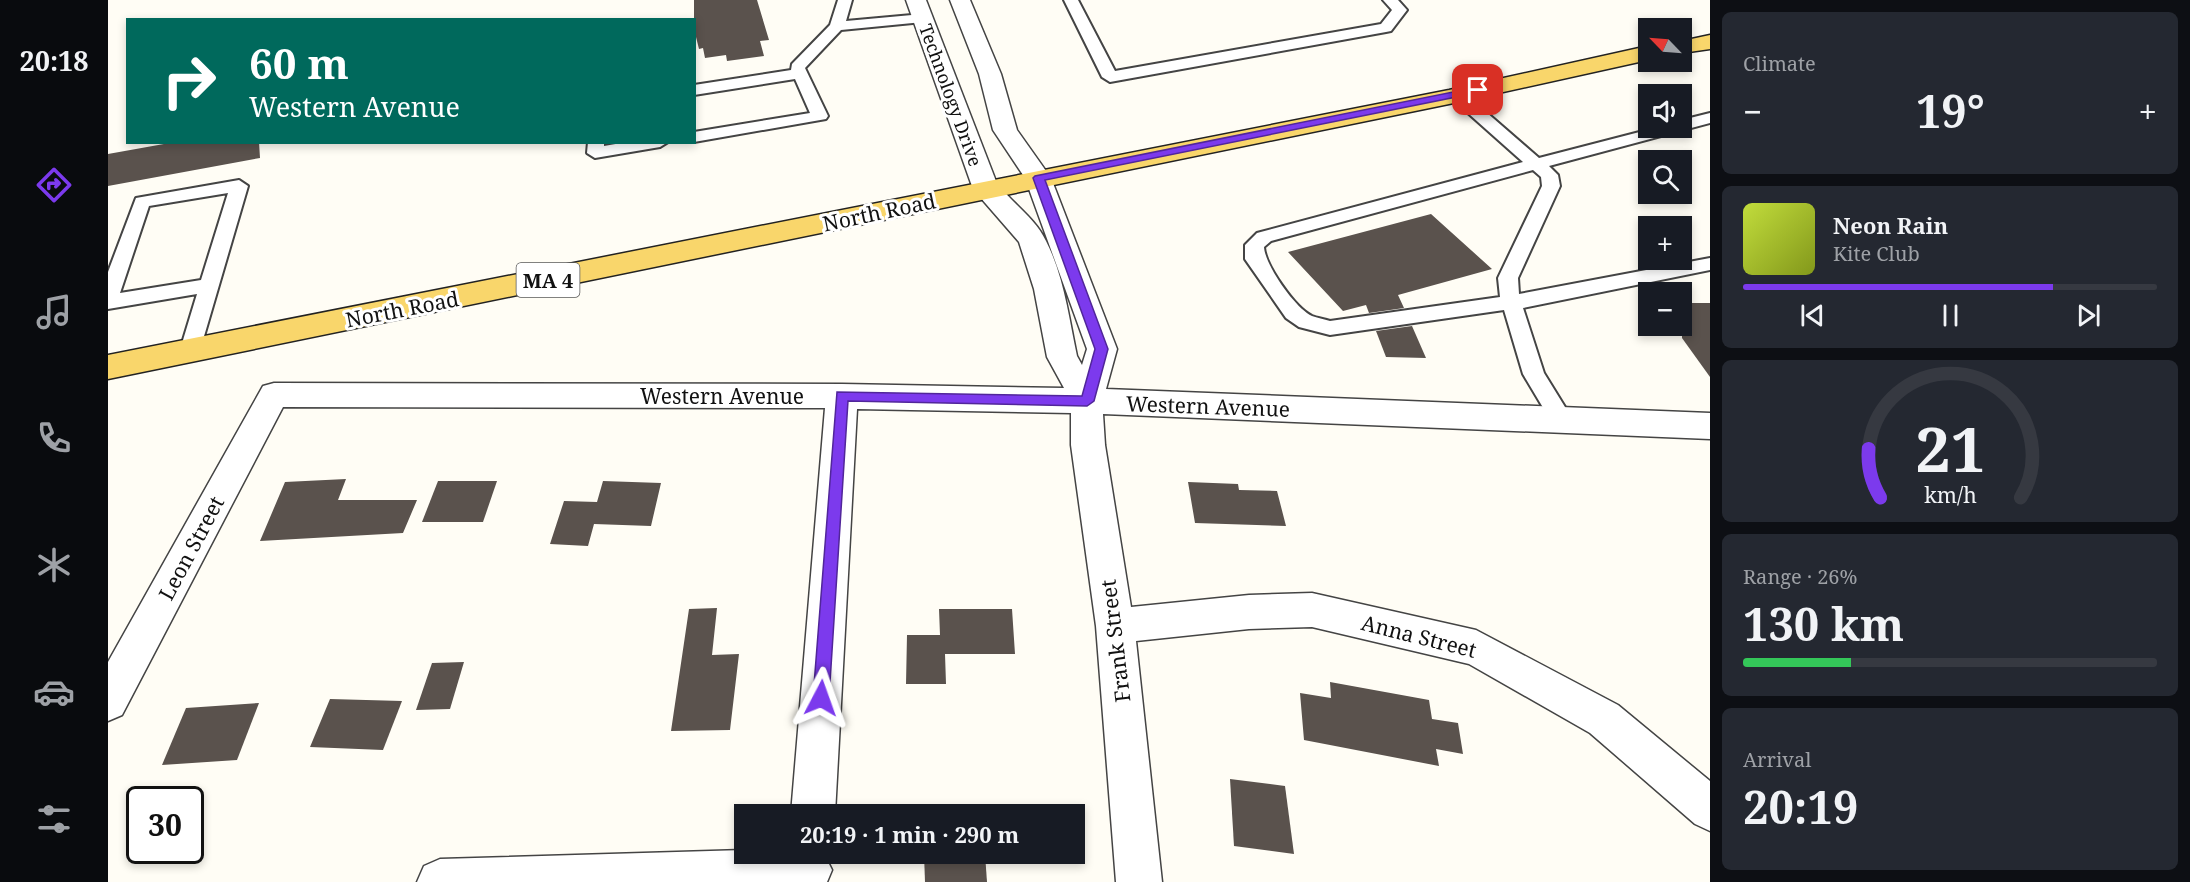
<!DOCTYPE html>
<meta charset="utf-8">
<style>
body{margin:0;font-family:"Noto Serif",serif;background:#242831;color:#f1f3f6;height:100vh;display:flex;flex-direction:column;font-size:22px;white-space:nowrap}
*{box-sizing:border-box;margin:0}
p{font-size:20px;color:#9ea1a6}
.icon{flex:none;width:33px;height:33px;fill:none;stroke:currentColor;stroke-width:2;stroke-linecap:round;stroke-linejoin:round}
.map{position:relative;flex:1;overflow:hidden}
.panel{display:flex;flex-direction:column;gap:12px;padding:12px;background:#0d0f14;width:480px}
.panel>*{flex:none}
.hud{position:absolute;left:18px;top:18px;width:570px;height:126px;border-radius:0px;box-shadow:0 3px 9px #0003;background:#00695c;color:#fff;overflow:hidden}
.needle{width:39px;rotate:295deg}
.tools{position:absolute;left:1530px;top:18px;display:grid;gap:12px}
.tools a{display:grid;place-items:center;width:54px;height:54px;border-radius:0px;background:#171b24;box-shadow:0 3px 9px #0003;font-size:30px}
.speed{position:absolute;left:18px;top:786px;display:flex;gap:12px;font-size:30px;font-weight:700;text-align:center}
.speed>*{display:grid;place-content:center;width:78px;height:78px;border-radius:50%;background:#171b24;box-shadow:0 3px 9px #0003;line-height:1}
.speed .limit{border:3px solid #111;border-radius:9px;background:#fff;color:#111}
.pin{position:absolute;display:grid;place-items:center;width:51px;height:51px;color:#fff;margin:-26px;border-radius:12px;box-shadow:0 3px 9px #0006}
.me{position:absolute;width:66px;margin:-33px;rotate:4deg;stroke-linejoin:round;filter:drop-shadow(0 0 4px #0008)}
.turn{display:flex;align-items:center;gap:21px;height:126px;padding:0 24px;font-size:27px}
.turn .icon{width:78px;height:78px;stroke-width:2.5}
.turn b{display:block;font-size:42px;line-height:51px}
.big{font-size:45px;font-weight:700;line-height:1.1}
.panel .tile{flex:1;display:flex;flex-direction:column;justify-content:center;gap:9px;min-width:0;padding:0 21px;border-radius:9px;background:#242831}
.panel .dial{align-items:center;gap:0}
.dial svg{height:156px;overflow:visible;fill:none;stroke:#363941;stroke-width:7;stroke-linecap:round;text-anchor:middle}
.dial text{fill:#f1f3f6;stroke:none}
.song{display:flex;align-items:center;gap:18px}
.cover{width:72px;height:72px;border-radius:9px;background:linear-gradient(135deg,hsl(70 70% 55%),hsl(70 70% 35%))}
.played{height:6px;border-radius:3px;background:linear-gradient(90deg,#7c3aed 75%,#363941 75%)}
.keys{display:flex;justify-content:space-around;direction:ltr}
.heat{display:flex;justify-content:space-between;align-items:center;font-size:33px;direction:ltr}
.charge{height:9px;border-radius:4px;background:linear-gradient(90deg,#34c759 26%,#363941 0)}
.trip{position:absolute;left:626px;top:804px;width:351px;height:60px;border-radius:0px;background:#171b24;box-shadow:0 3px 9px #0003;font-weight:700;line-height:60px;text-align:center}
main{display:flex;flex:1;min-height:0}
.dock{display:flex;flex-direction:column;width:108px;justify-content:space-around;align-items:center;background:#090b0e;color:#9ea1a6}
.dock .icon{width:42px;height:42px}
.dock .on{color:#7c3aed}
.dock b{font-size:27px;color:#f1f3f6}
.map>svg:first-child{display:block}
</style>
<main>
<nav class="dock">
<b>20:18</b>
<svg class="icon on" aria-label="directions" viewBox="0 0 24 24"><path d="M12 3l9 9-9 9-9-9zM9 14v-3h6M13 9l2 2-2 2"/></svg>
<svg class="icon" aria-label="music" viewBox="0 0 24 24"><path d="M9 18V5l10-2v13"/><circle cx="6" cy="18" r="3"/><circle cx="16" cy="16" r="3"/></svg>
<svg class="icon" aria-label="phone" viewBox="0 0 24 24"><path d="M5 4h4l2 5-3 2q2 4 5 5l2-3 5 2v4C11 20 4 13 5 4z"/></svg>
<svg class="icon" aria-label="climate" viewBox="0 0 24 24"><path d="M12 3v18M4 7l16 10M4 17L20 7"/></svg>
<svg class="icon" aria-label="car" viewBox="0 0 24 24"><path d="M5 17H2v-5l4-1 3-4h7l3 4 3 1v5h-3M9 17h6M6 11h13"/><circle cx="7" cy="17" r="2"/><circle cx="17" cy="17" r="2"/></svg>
<svg class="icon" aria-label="filters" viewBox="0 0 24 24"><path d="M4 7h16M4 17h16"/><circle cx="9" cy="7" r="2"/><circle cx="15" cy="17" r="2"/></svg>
</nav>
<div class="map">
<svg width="1602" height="882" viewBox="0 0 1602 882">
<rect width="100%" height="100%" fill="#fffdf5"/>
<g fill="#5a524d">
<polygon points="586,0 649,0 661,40 652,41 656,56 619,61 618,55 597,58 595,48 591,49 586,29"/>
<polygon points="67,142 151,142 152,158 0,186 0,154"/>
<polygon points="1323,214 1384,269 1290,295 1296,308 1261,313 1258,305 1235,311 1180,252"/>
<polygon points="1574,303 1602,303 1602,377 1574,338"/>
<polygon points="1304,326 1318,358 1278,357 1268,331"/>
<polygon points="238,479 230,500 309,500 295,533 152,541 177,482"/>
<polygon points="330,481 389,481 375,522 314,522"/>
<polygon points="495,481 553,483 543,526 486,524 480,546 442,544 456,501 489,502"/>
<polygon points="1080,482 1130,484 1131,490 1169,491 1178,526 1087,523"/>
<polygon points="609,608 604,655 631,654 622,730 563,731 581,609"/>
<polygon points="831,609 904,609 907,654 837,654 838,684 798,684 799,635 832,635"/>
<polygon points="356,662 342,709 308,710 324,663"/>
<polygon points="1222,682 1321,700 1324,719 1350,723 1355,754 1328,749 1331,766 1196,740 1192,693 1223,698"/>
<polygon points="222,699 294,701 275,750 202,747"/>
<polygon points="151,703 129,760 54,765 78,708"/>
<polygon points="1122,779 1177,786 1186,854 1126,846"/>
<polygon points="816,854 877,854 879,882 817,882"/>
</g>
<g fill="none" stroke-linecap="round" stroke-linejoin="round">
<defs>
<g id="service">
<polygon points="730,0 744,0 738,21 815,14 822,18 815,22 733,30 697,68 720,116 718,119 586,142 586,132 702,113 687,79 586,95 586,85 683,70 684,64 722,25"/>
<polygon points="956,0 970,0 1007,71 1273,24 1284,10 1275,0 1290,0 1299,10 1283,31 1278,32 1002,82 994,77"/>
<path d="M1349 90 1355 92 1431 158 1547 128H1574V120L1602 113V123L1441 166 1450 175 1452 186 1410 278 1411 294 1602 258V270L1415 308 1436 373 1465 420 1462 426 1454 429 1446 426 1415 374 1396 310 1222 335 1191 327 1178 318 1137 259V245L1149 233 1415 162 1343 98 1341 95ZM1425 170 1433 177 1434 186 1390 278 1392 297 1222 321C1216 319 1209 318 1204 316 1187 308 1157 265 1156 247L1163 241Z"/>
<polygon points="480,142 496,142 496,146 519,142 560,142 552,147 487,158 479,153"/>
<path d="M131 180 140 186 92 350 89 355 82 358 75 355 72 350 89 294 0 309V272L28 198ZM120 193 93 280 12 293 41 206Z"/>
</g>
<g id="minor">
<path d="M930 170 939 172 943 178 1009 349 998 389 1602 413V439L995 414 997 445 1023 607 1141 595 1204 593 1368 630 1510 705 1602 781V831L1587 824 1482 733 1361 664 1204 627 1141 629 1028 641 1054 882H1008L988 626 963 445V413L749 409 727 814H683L717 408 175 407 14 715 0 721V662L155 386 166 383 734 384 956 388 939 357 926 289 911 242 865 189 869 183C886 179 892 188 903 199 916 212 930 224 938 241 956 276 961 319 969 356L974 365 979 349 917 178 921 172Z"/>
<polygon points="636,850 636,854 716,854 724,870 719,882 309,882 316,866 332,859"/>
</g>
<g id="tertiary">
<polygon points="798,0 818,0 891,189 887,195 878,197 869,195 865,189"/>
<polygon points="842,0 862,0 893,74 909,130 943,178 939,184 930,186 921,184 885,130 871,74"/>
</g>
<g id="primary">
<polygon points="1602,35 1602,49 1574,53 1574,41"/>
<polygon points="1540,46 1540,60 1341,104 0,379 0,355 1341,90"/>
</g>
</defs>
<use href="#service" stroke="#444" stroke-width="4"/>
<use href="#minor" stroke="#444" stroke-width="3"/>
<use href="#tertiary" stroke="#444" stroke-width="3"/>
<use href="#primary" stroke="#222" stroke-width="3"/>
<use href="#service" fill="#fff" fill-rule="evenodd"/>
<use href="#minor" fill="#fff" fill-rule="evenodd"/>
<use href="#tertiary" fill="#fff" fill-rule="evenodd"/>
<use href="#primary" fill="#f9d66b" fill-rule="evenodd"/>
</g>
<polygon fill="#7c3aed" stroke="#51269a" stroke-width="1.5" points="1370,87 1374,90 1373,92 937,180 1000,349 986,401 979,406 740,401 721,698 719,704 713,706 707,704 705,698 729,392 974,396 987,349 925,178 927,176"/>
<g text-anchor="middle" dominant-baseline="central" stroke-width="6" stroke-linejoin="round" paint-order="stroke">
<g font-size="18" fill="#111" stroke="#fff">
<text transform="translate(843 95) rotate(70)">Technology Drive</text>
</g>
<rect fill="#fff" stroke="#585858" stroke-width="1.5" x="408.5" y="263" width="63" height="34" rx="4.5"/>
<g font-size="20" font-weight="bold" fill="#111">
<text x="440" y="280">MA 4</text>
</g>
<g font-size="21" fill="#111" stroke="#fff">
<text transform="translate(771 212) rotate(-12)">North Road</text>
<text transform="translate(294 309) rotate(-11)">North Road</text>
<text x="614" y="396">Western Avenue</text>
<text transform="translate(1100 406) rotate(2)">Western Avenue</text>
<text transform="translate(83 548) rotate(-62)">Leon Street</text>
<text transform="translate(1311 636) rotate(14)">Anna Street</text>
<text transform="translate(1007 641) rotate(-97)">Frank Street</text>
</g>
</g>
</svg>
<div class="tools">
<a><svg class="needle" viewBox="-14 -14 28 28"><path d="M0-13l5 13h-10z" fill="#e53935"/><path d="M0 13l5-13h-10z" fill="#9ea1a6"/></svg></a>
<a><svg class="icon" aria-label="sound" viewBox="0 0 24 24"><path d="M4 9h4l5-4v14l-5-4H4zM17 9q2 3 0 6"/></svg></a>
<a><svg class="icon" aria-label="search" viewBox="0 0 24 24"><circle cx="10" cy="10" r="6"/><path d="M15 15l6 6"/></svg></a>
<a>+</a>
<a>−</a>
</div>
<div class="speed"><div class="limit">30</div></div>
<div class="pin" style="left:1370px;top:90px;background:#d93025"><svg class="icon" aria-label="arrive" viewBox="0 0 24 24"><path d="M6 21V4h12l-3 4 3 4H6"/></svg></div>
<svg class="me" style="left:713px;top:698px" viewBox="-20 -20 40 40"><path d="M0-17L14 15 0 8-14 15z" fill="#7c3aed" stroke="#fff" stroke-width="4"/></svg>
<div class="trip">20:19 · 1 min · 290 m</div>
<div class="hud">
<div class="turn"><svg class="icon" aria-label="right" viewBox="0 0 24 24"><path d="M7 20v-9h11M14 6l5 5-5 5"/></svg><div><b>60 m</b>Western Avenue</div></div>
</div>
</div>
<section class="panel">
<div class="tile"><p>Climate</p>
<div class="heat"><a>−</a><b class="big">19°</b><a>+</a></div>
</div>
<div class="tile">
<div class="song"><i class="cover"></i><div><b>Neon Rain</b><p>Kite Club</p></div></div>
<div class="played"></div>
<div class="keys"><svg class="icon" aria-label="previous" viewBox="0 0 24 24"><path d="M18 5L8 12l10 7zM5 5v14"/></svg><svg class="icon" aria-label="pause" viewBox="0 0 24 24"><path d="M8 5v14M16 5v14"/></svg><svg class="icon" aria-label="next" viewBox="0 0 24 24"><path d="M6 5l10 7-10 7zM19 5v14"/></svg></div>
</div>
<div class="tile dial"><svg viewBox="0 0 100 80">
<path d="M14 69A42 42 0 1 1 86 69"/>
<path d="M14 69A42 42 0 0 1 8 44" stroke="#7c3aed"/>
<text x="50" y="56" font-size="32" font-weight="700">21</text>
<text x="50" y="72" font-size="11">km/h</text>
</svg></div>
<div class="tile"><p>Range · 26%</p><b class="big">130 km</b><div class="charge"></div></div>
<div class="tile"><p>Arrival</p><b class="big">20:19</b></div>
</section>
</main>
